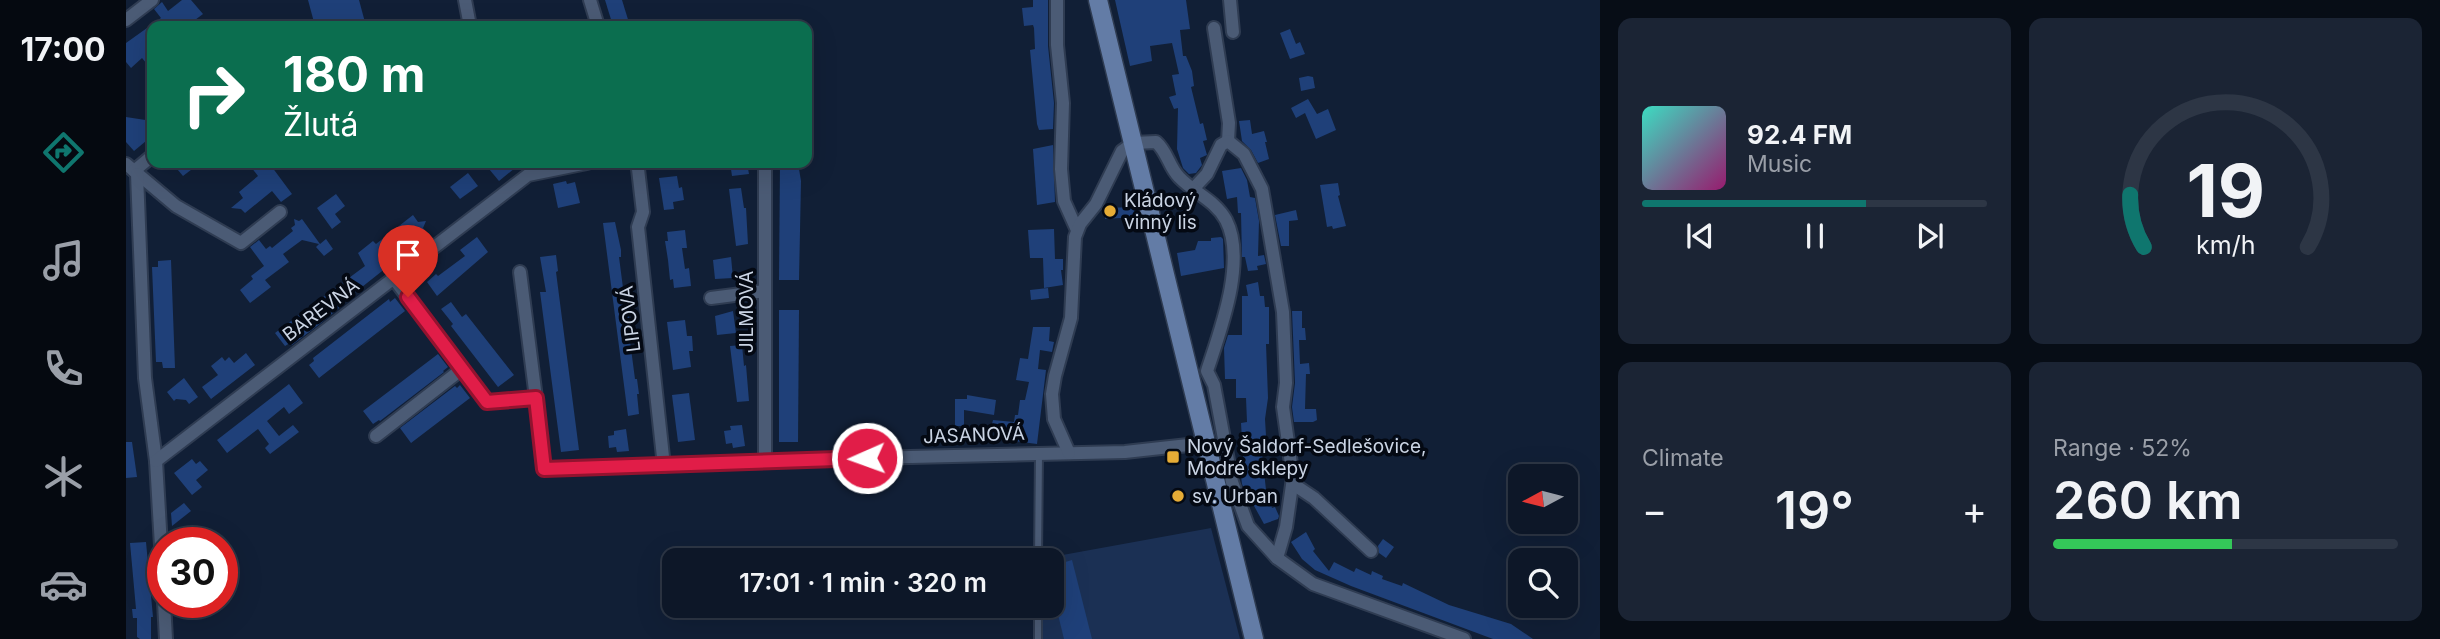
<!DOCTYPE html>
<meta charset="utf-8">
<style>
body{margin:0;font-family:Inter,sans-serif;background:#1b2434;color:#f1f3f6;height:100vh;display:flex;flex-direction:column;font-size:26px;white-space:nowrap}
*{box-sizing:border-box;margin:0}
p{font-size:23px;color:#9a9fa8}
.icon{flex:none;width:38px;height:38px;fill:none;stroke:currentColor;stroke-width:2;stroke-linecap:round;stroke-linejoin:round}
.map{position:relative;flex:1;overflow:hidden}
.side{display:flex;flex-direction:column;gap:18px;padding:18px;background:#070d16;width:840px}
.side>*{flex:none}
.guide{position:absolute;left:21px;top:21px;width:665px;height:147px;border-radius:14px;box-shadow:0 7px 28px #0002,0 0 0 2px #2d3645;background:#0b6e4f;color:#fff;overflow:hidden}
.needle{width:46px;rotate:263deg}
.tools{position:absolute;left:1382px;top:464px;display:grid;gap:14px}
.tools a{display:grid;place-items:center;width:70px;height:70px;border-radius:14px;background:#0d1728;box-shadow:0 7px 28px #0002,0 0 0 2px #2d3645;font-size:35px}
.speed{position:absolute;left:21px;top:527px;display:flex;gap:14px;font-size:35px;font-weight:700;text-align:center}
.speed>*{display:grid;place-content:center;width:91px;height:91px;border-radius:50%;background:#0d1728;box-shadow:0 7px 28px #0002,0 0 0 2px #2d3645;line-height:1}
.speed .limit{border:10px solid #d22;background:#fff;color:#111}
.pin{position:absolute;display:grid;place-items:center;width:60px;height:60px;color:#fff;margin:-72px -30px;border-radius:50% 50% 50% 0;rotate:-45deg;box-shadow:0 0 7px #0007}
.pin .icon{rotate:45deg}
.me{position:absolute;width:77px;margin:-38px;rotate:268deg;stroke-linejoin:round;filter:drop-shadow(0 0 5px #0008)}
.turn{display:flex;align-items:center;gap:24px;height:147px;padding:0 21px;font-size:32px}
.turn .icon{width:91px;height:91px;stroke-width:2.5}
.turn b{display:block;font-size:49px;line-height:60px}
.big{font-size:52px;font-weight:600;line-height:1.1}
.side .card{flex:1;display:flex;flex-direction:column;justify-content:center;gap:10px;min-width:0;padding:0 24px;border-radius:14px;background:#1b2434}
.side .dial{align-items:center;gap:0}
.dial svg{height:182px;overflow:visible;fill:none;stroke:#2d3645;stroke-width:7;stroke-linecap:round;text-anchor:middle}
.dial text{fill:#f1f3f6;stroke:none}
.song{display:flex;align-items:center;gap:21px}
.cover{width:84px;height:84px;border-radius:10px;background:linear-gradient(135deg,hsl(170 70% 55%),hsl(320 70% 35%))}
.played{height:7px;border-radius:4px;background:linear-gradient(90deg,#0f766e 65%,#2d3645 65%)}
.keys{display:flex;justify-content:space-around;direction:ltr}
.heat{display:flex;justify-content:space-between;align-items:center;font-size:38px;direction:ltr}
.charge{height:10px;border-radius:5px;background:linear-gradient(90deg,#34c759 52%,#2d3645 0)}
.side .tiles{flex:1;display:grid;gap:18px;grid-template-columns:repeat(2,1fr)}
.trip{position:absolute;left:536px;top:548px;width:402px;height:70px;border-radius:14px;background:#0d1728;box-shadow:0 7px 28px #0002,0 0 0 2px #2d3645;font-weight:600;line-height:70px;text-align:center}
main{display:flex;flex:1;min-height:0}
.menu{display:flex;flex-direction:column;width:126px;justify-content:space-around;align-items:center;background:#050910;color:#9a9fa8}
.menu .icon{width:49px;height:49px}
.menu .current{color:#0f766e}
.menu b{font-size:32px;color:#f1f3f6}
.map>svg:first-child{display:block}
</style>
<main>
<nav class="menu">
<b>17:00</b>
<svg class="icon current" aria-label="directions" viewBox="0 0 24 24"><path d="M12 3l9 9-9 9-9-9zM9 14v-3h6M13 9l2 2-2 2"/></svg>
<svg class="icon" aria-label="music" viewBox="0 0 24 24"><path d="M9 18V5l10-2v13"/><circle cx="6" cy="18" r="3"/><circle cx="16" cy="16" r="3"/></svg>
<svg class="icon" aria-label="phone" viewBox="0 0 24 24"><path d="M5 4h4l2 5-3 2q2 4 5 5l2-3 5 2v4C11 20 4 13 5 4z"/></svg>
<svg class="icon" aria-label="climate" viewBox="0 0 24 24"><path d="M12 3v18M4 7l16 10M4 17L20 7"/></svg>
<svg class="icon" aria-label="car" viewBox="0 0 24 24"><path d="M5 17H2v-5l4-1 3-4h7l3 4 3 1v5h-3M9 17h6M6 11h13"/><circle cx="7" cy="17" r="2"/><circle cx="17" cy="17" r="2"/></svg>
</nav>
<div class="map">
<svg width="1474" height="639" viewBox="0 0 1474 639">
<rect width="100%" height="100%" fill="#111f36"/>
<polygon fill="#1b3054" points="1085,528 1114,639 909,639 909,606 926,606 926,560 909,560"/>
<g fill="#1f4079">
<polygon points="56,0 65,0 77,14 61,26 26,26 26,70 16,58 5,68 0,62 0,43 35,18 28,9 36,2 42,11"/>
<polygon points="182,0 233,0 240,26 189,26"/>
<polygon points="479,0 496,0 504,26 487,26"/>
<polygon points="907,0 922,0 922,46 928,103 927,129 913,130 911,124 904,50 909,49 908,28 907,25 898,26 896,8 907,7"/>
<polygon points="989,0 1060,0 1064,29 1054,30 1057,56 1060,56 1066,71 1068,86 1065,87 1074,124 1077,123 1081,140 1077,141 1081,155 1074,158 1076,165 1070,173 1063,174 1057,168 1051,149 1052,108 1048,109 1043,97 1050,95 1046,75 1053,74 1046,43 1024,46 1026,61 1004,66"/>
<polygon points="1164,29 1170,44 1174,42 1179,54 1164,59 1154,33"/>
<polygon points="1182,76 1187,77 1189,88 1175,91 1173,78"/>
<polygon points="1182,99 1191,114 1202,109 1210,130 1190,139 1179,113 1170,118 1165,108"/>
<polygon points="0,117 26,121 26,136 8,151 0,142"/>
<polygon points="1124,120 1126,134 1138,131 1141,142 1139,142 1143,159 1132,163 1125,150 1116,141 1113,121"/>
<polygon points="927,145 929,202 911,205 907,149"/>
<polygon points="46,163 74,163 57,176"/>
<polygon points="122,163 143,163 166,194 155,202 146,191 119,213 115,209 105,208 117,198 113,192 132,176"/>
<polygon points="358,163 395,163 373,181"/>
<polygon points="604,163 621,163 623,174 606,176"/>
<polygon points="654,163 672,163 675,181 673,280 653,280"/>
<polygon points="1115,168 1121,180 1124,197 1129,198 1133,221 1132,256 1138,255 1140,264 1131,266 1132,270 1122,271 1119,257 1116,257 1115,213 1112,213 1111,197 1101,199 1096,171"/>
<polygon points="342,173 352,186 334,199 324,187"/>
<polygon points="551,176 553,188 556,187 558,200 547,202 548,209 538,210 533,178"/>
<polygon points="440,181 441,184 449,182 454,203 432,208 427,184"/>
<polygon points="1212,183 1214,195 1212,196 1220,226 1207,229 1206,226 1201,227 1194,185"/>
<polygon points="615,188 618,208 620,208 622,244 610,246 603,189"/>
<polygon points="210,194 219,206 209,214 215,222 206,229 191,208"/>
<polygon points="1008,207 1009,217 979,219 979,208"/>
<polygon points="1170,210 1172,220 1163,221 1163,246 1155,246 1149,215"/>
<polygon points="287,215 292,222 300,221 297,228 303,236 287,248 280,238 258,255 265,264 212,306 213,308 195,323 166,345 164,343 159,346 149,333 239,266 232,253 247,241 250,244"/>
<polygon points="168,219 173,221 176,219 194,244 200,239 207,249 198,256 190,247 193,244 176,240 157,254 163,262 139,280 145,287 124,303 114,290 127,279 125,276 138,266 124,247 133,240 140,249 144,246 146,248 167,231 165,228 169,225"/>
<polygon points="489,222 495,250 495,257 493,257 500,311 502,311 504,326 502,326 509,379 511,379 513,394 511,394 513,414 502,416 477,223"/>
<polygon points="928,229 929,259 937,259 937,270 935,270 937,285 918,288 917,258 904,258 902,230"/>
<polygon points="559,230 561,248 556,248 559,269 563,268 565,286 548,288 547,279 544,280 542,260 539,241 542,241 541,232"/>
<polygon points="351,237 362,252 311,296 301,282 310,274 312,276 339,256 334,250"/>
<polygon points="1095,237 1097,239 1098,268 1055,276 1051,253 1069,250 1072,241 1085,241 1085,238"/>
<polygon points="430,255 432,271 430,272 453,450 435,452 414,292 420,292 414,257"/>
<polygon points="605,257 607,278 589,279 587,260"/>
<polygon points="45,260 49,368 37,368 36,362 30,362 26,267 32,267 32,261"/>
<polygon points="1132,282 1134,296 1138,296 1139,307 1143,307 1143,344 1140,344 1142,398 1139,419 1140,436 1138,436 1140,453 1136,453 1140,490 1146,508 1149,507 1153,516 1152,519 1138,524 1127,504 1124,490 1119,491 1116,484 1113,458 1117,457 1115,423 1121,422 1120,398 1110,398 1110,379 1099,379 1098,348 1102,335 1116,335 1116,296 1122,296 1120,285"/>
<polygon points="922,288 923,298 905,300 904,290"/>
<polygon points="269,298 279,311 193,378 183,365 188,361 187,358 263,299 264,302"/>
<polygon points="325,302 336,317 340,314 388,375 372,387 325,326 327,324 315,309"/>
<polygon points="653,310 673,310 672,442 653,442"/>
<polygon points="607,311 610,333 591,335 589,316"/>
<polygon points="1166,311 1176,311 1176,328 1179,328 1180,340 1173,340 1174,364 1183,363 1184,374 1180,374 1179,409 1190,409 1191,420 1187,422 1168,422 1166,407 1169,383"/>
<polygon points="559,320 561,336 566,336 567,351 563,351 565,367 547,370 541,322"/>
<polygon points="907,327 924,327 923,341 928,342 926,352 914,350 912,369 920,370 911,444 873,439 873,434 865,428 867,420 888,422 889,415 892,415 894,400 899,400 903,382 890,380 894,358 902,359"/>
<polygon points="616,345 618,366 620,365 623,401 611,402 604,346"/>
<polygon points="120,353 129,365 85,399 76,387 92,375 85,366 96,357 99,361 103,357 108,363"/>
<polygon points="312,354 322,367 317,371 318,372 254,421 253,420 247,424 237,411"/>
<polygon points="58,378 72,397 63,404 60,400 50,399 48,401 41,392"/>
<polygon points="163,384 177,403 163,414 158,407 141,421 153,436 167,425 173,432 144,454 139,448 143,444 132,429 101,453 91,440"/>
<polygon points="334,385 344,398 285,443 274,428 329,386 331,388"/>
<polygon points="563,393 569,440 552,442 546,395"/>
<polygon points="841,395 870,400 868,415 838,410 838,426 829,426 829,399 841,399"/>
<polygon points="616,425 619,446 607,448 606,443 600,444 598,431 605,430 604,426"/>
<polygon points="500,429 503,451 491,452 490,447 483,448 482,436 488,435 488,431"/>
<polygon points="0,442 6,442 11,477 0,478"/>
<polygon points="66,459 70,464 74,461 82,470 70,480 76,487 66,495 48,473"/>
<polygon points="58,503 65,511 46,526 45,513"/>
<polygon points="1180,532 1189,549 1187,551 1203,571 1208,562 1228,572 1230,568 1245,575 1246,571 1257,576 1256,579 1276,586 1277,583 1323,605 1385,624 1407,639 1367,639 1225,586 1189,570 1176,559 1165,542"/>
<polygon points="1257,539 1268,547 1260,558 1253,553 1252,546"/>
<polygon points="20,542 27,617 25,617 25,639 14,639 11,637 11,618 7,618 6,609 10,609 4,543"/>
<polygon points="946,560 966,639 938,639 926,590 926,566"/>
</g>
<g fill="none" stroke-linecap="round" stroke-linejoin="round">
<defs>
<g id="service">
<polyline points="912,560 913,453"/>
<polyline points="912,606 912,639"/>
</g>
<g id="minor">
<polyline points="339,0 344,26"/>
<polyline points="464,0 472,26"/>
<polyline points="931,0 931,45 937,103 935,169 938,201 951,230"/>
<polyline points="1104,0 1107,32"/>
<polyline points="0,20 26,0"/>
<polyline points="1088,28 1103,123 1102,141"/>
<polyline points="0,164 50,206 115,243 154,212"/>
<polyline points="512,169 517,212 512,227 538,466"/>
<polyline points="8,171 26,156"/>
<polyline points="11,174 19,378 30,461 37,580"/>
<polyline points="1068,188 1081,174 1095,145 1102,141 1118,154 1136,189 1157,312 1160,383 1157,407 1167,478 1160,527 1151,558"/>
<polyline points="394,272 410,398"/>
<polyline points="268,279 361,402 410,398 418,469 741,458 999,452 1080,443"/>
<polyline points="585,298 639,291"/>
<polyline points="250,436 336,369"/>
<path d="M943 453 928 419 926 394 929 376 945 318 949 237 954 224 970 204 996 151 1007 143 1030 142C1041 151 1043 167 1053 177 1068 193 1089 200 1100 220 1121 261 1094 331 1081 371L1088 385 1106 482 1122 526 1151 558 1187 584 1338 639"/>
<polyline points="30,461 402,175 461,163"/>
<polyline points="639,462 639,163"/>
<polyline points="1167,484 1188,498 1245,551"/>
<polyline points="38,602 40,639"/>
</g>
<polyline id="secondary" points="972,0 1128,639"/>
</defs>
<use href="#service" stroke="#2f3c52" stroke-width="10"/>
<use href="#minor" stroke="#2f3c52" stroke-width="16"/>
<use href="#secondary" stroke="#2f3c52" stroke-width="21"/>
<use href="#service" stroke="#4b5b75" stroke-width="6"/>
<use href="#minor" stroke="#4b5b75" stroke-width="12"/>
<use href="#secondary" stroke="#637ca6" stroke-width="18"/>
</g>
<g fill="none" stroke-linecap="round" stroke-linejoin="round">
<defs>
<polyline id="route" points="282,297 361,402 410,398 418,469 741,458"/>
</defs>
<use href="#route" stroke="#92132f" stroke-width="18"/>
<use href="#route" stroke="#e11d48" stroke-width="12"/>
</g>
<g fill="#e6ac36" stroke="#040913" stroke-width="2.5">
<circle cx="984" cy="211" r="7"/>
<rect x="1040" y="450" width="14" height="14" rx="3.5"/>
<circle cx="1052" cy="496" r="7"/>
</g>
<g text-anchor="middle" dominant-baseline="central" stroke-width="7" stroke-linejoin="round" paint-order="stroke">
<g font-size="19" fill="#cad4e4" stroke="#040913" text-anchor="start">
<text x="998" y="200">Kládový<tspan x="998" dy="22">vinný lis</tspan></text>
<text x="1061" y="446">Nový Šaldorf-Sedlešovice,<tspan x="1061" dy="22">Modré sklepy</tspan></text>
<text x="1066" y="496">sv. Urban</text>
</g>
<g font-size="19" fill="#cad4e4" stroke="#040913">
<text transform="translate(195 310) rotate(-37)">BAREVNÁ</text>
<text transform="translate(620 312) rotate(-90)">JILMOVÁ</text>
<text transform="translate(504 319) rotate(-97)">LIPOVÁ</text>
<text transform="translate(848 435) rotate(-2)">JASANOVÁ</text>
</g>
</g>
</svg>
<div class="tools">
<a><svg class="needle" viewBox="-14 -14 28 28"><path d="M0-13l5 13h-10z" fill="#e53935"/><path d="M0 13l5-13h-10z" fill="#9a9fa8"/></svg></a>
<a><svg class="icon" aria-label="search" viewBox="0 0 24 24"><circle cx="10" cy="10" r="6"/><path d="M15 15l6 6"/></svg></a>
</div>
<div class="speed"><div class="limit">30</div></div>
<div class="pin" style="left:282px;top:297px;background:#d93025"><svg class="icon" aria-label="arrive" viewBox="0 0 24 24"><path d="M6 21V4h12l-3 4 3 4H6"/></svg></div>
<svg class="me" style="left:741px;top:458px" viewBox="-20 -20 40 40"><circle r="17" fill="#e11d48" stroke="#fff" stroke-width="3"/><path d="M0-11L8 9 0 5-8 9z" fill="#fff"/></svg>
<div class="trip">17:01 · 1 min · 320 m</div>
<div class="guide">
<div class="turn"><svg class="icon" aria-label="right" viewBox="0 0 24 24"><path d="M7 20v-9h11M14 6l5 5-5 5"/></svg><div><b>180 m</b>Žlutá</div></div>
</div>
</div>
<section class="side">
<div class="tiles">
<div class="card">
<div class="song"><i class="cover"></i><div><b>92.4 FM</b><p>Music</p></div></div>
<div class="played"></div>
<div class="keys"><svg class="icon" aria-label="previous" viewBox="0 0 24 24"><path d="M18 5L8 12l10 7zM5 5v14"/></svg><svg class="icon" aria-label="pause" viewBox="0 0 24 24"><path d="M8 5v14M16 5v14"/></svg><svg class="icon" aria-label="next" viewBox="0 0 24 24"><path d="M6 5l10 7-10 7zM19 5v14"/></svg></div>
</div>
<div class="card dial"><svg viewBox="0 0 100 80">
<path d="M14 69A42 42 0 1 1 86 69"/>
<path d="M14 69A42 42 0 0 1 8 46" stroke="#0f766e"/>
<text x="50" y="56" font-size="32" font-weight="700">19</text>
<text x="50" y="72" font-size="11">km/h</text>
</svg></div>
<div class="card"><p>Climate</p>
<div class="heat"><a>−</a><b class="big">19°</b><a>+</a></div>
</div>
<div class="card"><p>Range · 52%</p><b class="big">260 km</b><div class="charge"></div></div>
</div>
</section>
</main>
